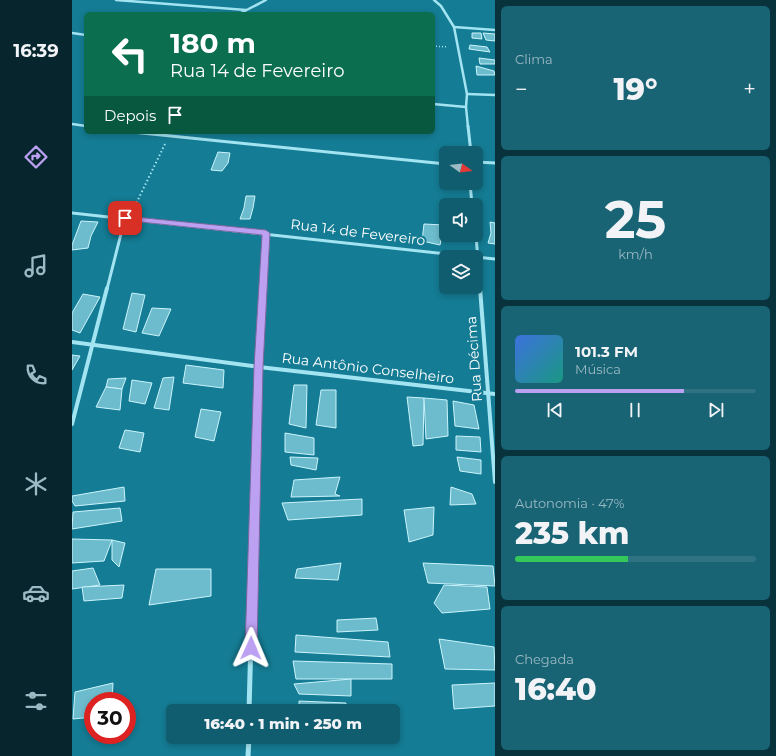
<!DOCTYPE html>
<html lang="pt">
<meta charset="utf-8">
<style>
body{margin:0;font-family:Montserrat,sans-serif;background:#186374;color:#f1f3f6;height:100vh;display:flex;flex-direction:column;font-size:15px;white-space:nowrap}
*{box-sizing:border-box;margin:0}
p{font-size:13px;color:#9bbac3}
.icon{flex:none;width:22px;height:22px;fill:none;stroke:currentColor;stroke-width:2;stroke-linecap:round;stroke-linejoin:round}
.map{position:relative;flex:1;overflow:hidden}
.details{display:flex;flex-direction:column;gap:6px;padding:6px;background:#08333d;width:281px}
.details>*{flex:none}
.top-card{position:absolute;left:12px;top:12px;width:351px;height:122px;border-radius:6px;box-shadow:0 2px 6px #0003;background:#0b6e4f;color:#fff;overflow:hidden}
.needle{width:26px;rotate:105deg}
.buttons{position:absolute;left:367px;top:146px;display:grid;gap:8px}
.buttons a{display:grid;place-items:center;width:44px;height:44px;border-radius:6px;background:#0f5d6f;box-shadow:0 2px 6px #0003;font-size:20px}
.speed{position:absolute;left:12px;top:692px;display:flex;gap:8px;font-size:20px;font-weight:700;text-align:center}
.speed>*{display:grid;place-content:center;width:52px;height:52px;border-radius:50%;background:#0f5d6f;box-shadow:0 2px 6px #0003;line-height:1}
.speed .limit{border:6px solid #d22;background:#fff;color:#111}
.pin{position:absolute;display:grid;place-items:center;width:34px;height:34px;color:#fff;margin:-17px;border-radius:8px;box-shadow:0 2px 6px #0006}
.me{position:absolute;width:44px;margin:-22px;rotate:1deg;stroke-linejoin:round;filter:drop-shadow(0 0 3px #0008)}
.turn{display:flex;align-items:center;gap:14px;height:84px;padding:0 20px;font-size:18px}
.turn .icon{width:52px;height:52px;stroke-width:2.5}
.turn b{display:block;font-size:28px;line-height:34px}
.then{display:flex;align-items:center;height:38px;padding:0 20px;background:#0003;gap:8px;font-size:15px}
.big{font-size:30px;font-weight:800;line-height:1.1}
.details .card{flex:1;display:flex;flex-direction:column;justify-content:center;gap:6px;min-width:0;padding:0 14px;border-radius:6px;background:#186374}
.details .dial{align-items:center;gap:0}
.dial b{font-size:52px;line-height:1}
.song{display:flex;align-items:center;gap:12px}
.cover{width:48px;height:48px;border-radius:6px;background:linear-gradient(135deg,hsl(220 70% 55%),hsl(170 70% 35%))}
.played{height:4px;border-radius:2px;background:linear-gradient(90deg,#bca0f2 70%,#2f7282 70%)}
.keys{display:flex;justify-content:space-around;direction:ltr}
.heat{display:flex;justify-content:space-between;align-items:center;font-size:22px;direction:ltr}
.charge{height:6px;border-radius:3px;background:linear-gradient(90deg,#34c759 47%,#2f7282 0)}
.trip{position:absolute;left:94px;top:704px;width:234px;height:40px;border-radius:6px;background:#0f5d6f;box-shadow:0 2px 6px #0003;font-weight:800;line-height:40px;text-align:center}
main{display:flex;flex:1;min-height:0}
.dock{display:flex;flex-direction:column;width:72px;justify-content:space-around;align-items:center;background:#06252c;color:#9bbac3}
.dock .icon{width:28px;height:28px}
.dock .current{color:#bca0f2}
.dock b{font-size:18px;color:#f1f3f6}
.map>svg:first-child{display:block}
</style>
<main>
<nav class="dock">
<b>16:39</b>
<svg class="icon current" aria-label="directions" viewBox="0 0 24 24"><path d="M12 3l9 9-9 9-9-9zM9 14v-3h6M13 9l2 2-2 2"/></svg>
<svg class="icon" aria-label="music" viewBox="0 0 24 24"><path d="M9 18V5l10-2v13"/><circle cx="6" cy="18" r="3"/><circle cx="16" cy="16" r="3"/></svg>
<svg class="icon" aria-label="phone" viewBox="0 0 24 24"><path d="M5 4h4l2 5-3 2q2 4 5 5l2-3 5 2v4C11 20 4 13 5 4z"/></svg>
<svg class="icon" aria-label="climate" viewBox="0 0 24 24"><path d="M12 3v18M4 7l16 10M4 17L20 7"/></svg>
<svg class="icon" aria-label="car" viewBox="0 0 24 24"><path d="M5 17H2v-5l4-1 3-4h7l3 4 3 1v5h-3M9 17h6M6 11h13"/><circle cx="7" cy="17" r="2"/><circle cx="17" cy="17" r="2"/></svg>
<svg class="icon" aria-label="filters" viewBox="0 0 24 24"><path d="M4 7h16M4 17h16"/><circle cx="9" cy="7" r="2"/><circle cx="15" cy="17" r="2"/></svg>
</nav>
<div class="map">
<svg width="423" height="756" viewBox="0 0 423 756">
<rect width="100%" height="100%" fill="#147c94"/>
<g fill="#6dbccd" stroke="#cbf4fc">
<polygon points="400,33 409,33 410,39 400,38"/>
<polygon points="411,33 423,34 423,41 414,40"/>
<polygon points="398,45 415,47 418,52 397,49"/>
<polygon points="407,58 423,60 423,64 408,64"/>
<polygon points="404,66 422,71 423,75 405,75"/>
<polygon points="146,152 158,153 156,163 150,171 139,170"/>
<polygon points="174,196 183,196 181,208 178,219 168,219 172,208"/>
<polygon points="9,221 26,222 19,236 16,248 0,250 0,245"/>
<polygon points="418,222 423,223 423,244 416,243 419,233"/>
<polygon points="352,224 372,225 368,245 350,241"/>
<polygon points="60,293 73,295 64,332 51,329"/>
<polygon points="11,294 28,297 8,333 0,330 0,313"/>
<polygon points="80,308 99,309 87,336 70,333"/>
<polygon points="0,355 8,356 0,370"/>
<polygon points="114,365 152,370 151,388 111,383"/>
<polygon points="102,377 97,410 82,408 91,378"/>
<polygon points="54,378 50,389 34,387 36,379"/>
<polygon points="60,380 80,383 73,404 57,401"/>
<polygon points="222,385 235,385 234,428 217,424"/>
<polygon points="34,387 50,389 48,410 24,407"/>
<polygon points="249,390 264,390 264,428 244,425"/>
<polygon points="335,397 352,398 351,445 341,446"/>
<polygon points="352,398 375,400 376,436 354,439"/>
<polygon points="381,401 402,405 407,429 383,426"/>
<polygon points="129,409 149,412 142,441 123,437"/>
<polygon points="53,430 72,433 68,452 47,448"/>
<polygon points="213,433 242,438 242,455 213,452"/>
<polygon points="384,436 408,437 409,452 384,450"/>
<polygon points="218,457 246,458 244,470 219,465"/>
<polygon points="385,457 409,460 409,474 388,471"/>
<polygon points="268,477 263,494 268,496 219,497 222,480"/>
<polygon points="52,487 53,501 3,506 0,501 0,496"/>
<polygon points="379,487 400,494 404,504 378,505"/>
<polygon points="290,499 290,515 216,520 210,503"/>
<polygon points="362,507 361,535 337,542 332,510"/>
<polygon points="48,508 50,521 0,529 1,512"/>
<polygon points="0,539 40,540 32,561 0,563"/>
<polygon points="40,540 53,543 47,567 40,560"/>
<polygon points="269,563 266,580 223,578 225,569"/>
<polygon points="351,563 421,566 423,586 356,583"/>
<polygon points="21,568 28,585 0,589 0,571"/>
<polygon points="84,569 139,569 139,596 77,605"/>
<polygon points="52,585 50,598 12,601 10,587"/>
<polygon points="372,585 415,587 418,609 370,613 362,603"/>
<polygon points="304,618 306,630 265,632 265,620"/>
<polygon points="224,635 316,642 318,657 223,652"/>
<polygon points="367,639 422,647 423,670 373,669"/>
<polygon points="221,661 320,664 320,679 224,679"/>
<polygon points="279,679 279,696 227,694 222,684"/>
<polygon points="41,683 40,701 21,701 21,717 1,719 3,692"/>
<polygon points="423,683 423,706 382,709 380,685"/>
<polygon points="227,701 274,703 273,711 227,711"/>
</g>
<g fill="none" stroke-linecap="round" stroke-linejoin="round">
<polyline stroke="#a3e4f2" stroke-width="1.5" stroke-dasharray="1 2" stroke-linecap="butt" points="361,46 376,47"/>
<polyline stroke="#a3e4f2" stroke-width="2" stroke-dasharray="1.5 2.5" stroke-linecap="butt" points="61,210 93,144"/>
<g stroke="#a3e4f2" stroke-width="2.5">
<polyline points="44,0 174,10"/>
<polyline points="362,0 369,6 382,27 395,94 394,107 396,127"/>
<polyline points="167,14 194,0"/>
<polyline points="382,27 423,30"/>
<polyline points="0,33 14,35"/>
<polyline points="395,94 423,95"/>
<polyline points="361,104 394,107"/>
<polyline points="0,124 14,126"/>
</g>
<g stroke="#a3e4f2" stroke-width="3">
<polyline points="396,126 399,153"/>
<polyline points="60,132 374,164"/>
<polyline points="404,162 423,163"/>
<polyline points="398,183 400,205"/>
<polyline points="0,213 402,257"/>
<polyline points="404,235 408,289"/>
<polyline points="404,257 423,259"/>
<polyline points="35,289 53,218"/>
<polyline points="191,289 194,233"/>
</g>
<g stroke="#a3e4f2" stroke-width="4">
<polyline points="408,288 423,482"/>
<polyline points="0,342 187,367 423,394"/>
<polyline points="0,424 35,288"/>
<polyline points="183,495 191,288"/>
</g>
<g stroke="#a3e4f2" stroke-width="5">
<polyline points="177,711 183,494"/>
<polyline points="176,756 177,737"/>
</g>
</g>
<polygon fill="#bca0f2" stroke="#7a689d" points="53,216 194,230 198,233 191,367 185,648 183,653 179,654 175,653 173,648 182,367 190,235 50,220 50,217"/>
<g text-anchor="middle" dominant-baseline="central" stroke-width="4" stroke-linejoin="round" paint-order="stroke">
<g font-size="14" fill="#fff" stroke="#147c94">
<text transform="translate(286 232) rotate(7)">Rua 14 de Fevereiro</text>
<text transform="translate(402 359) rotate(-94)">Rua Décima</text>
<text transform="translate(296 368) rotate(7)">Rua Antônio Conselheiro</text>
</g>
</g>
</svg>
<div class="buttons">
<a><svg class="needle" viewBox="-14 -14 28 28"><path d="M0-13l5 13h-10z" fill="#e53935"/><path d="M0 13l5-13h-10z" fill="#9bbac3"/></svg></a>
<a><svg class="icon" aria-label="sound" viewBox="0 0 24 24"><path d="M4 9h4l5-4v14l-5-4H4zM17 9q2 3 0 6"/></svg></a>
<a><svg class="icon" aria-label="layers" viewBox="0 0 24 24"><path d="M12 4l9 5-9 5-9-5zM3 14l9 5 9-5"/></svg></a>
</div>
<div class="speed"><div class="limit">30</div></div>
<div class="pin" style="left:53px;top:218px;background:#d93025"><svg class="icon" aria-label="arrive" viewBox="0 0 24 24"><path d="M6 21V4h12l-3 4 3 4H6"/></svg></div>
<svg class="me" style="left:179px;top:648px" viewBox="-20 -20 40 40"><path d="M0-17L14 15 0 8-14 15z" fill="#bca0f2" stroke="#fff" stroke-width="4"/></svg>
<div class="trip">16:40 · 1 min · 250 m</div>
<div class="top-card">
<div class="turn"><svg class="icon" aria-label="left" viewBox="0 0 24 24"><path d="M17 20v-9H6M10 6l-5 5 5 5"/></svg><div><b>180 m</b>Rua 14 de Fevereiro</div></div>
<div class="then">Depois<svg class="icon" aria-label="arrive" viewBox="0 0 24 24"><path d="M6 21V4h12l-3 4 3 4H6"/></svg></div>
</div>
</div>
<section class="details">
<div class="card"><p>Clima</p>
<div class="heat"><a>−</a><b class="big">19°</b><a>+</a></div>
</div>
<div class="card dial"><b>25</b><p>km/h</p></div>
<div class="card">
<div class="song"><i class="cover"></i><div><b>101.3 FM</b><p>Música</p></div></div>
<div class="played"></div>
<div class="keys"><svg class="icon" aria-label="previous" viewBox="0 0 24 24"><path d="M18 5L8 12l10 7zM5 5v14"/></svg><svg class="icon" aria-label="pause" viewBox="0 0 24 24"><path d="M8 5v14M16 5v14"/></svg><svg class="icon" aria-label="next" viewBox="0 0 24 24"><path d="M6 5l10 7-10 7zM19 5v14"/></svg></div>
</div>
<div class="card"><p>Autonomia · 47%</p><b class="big">235 km</b><div class="charge"></div></div>
<div class="card"><p>Chegada</p><b class="big">16:40</b></div>
</section>
</main>
